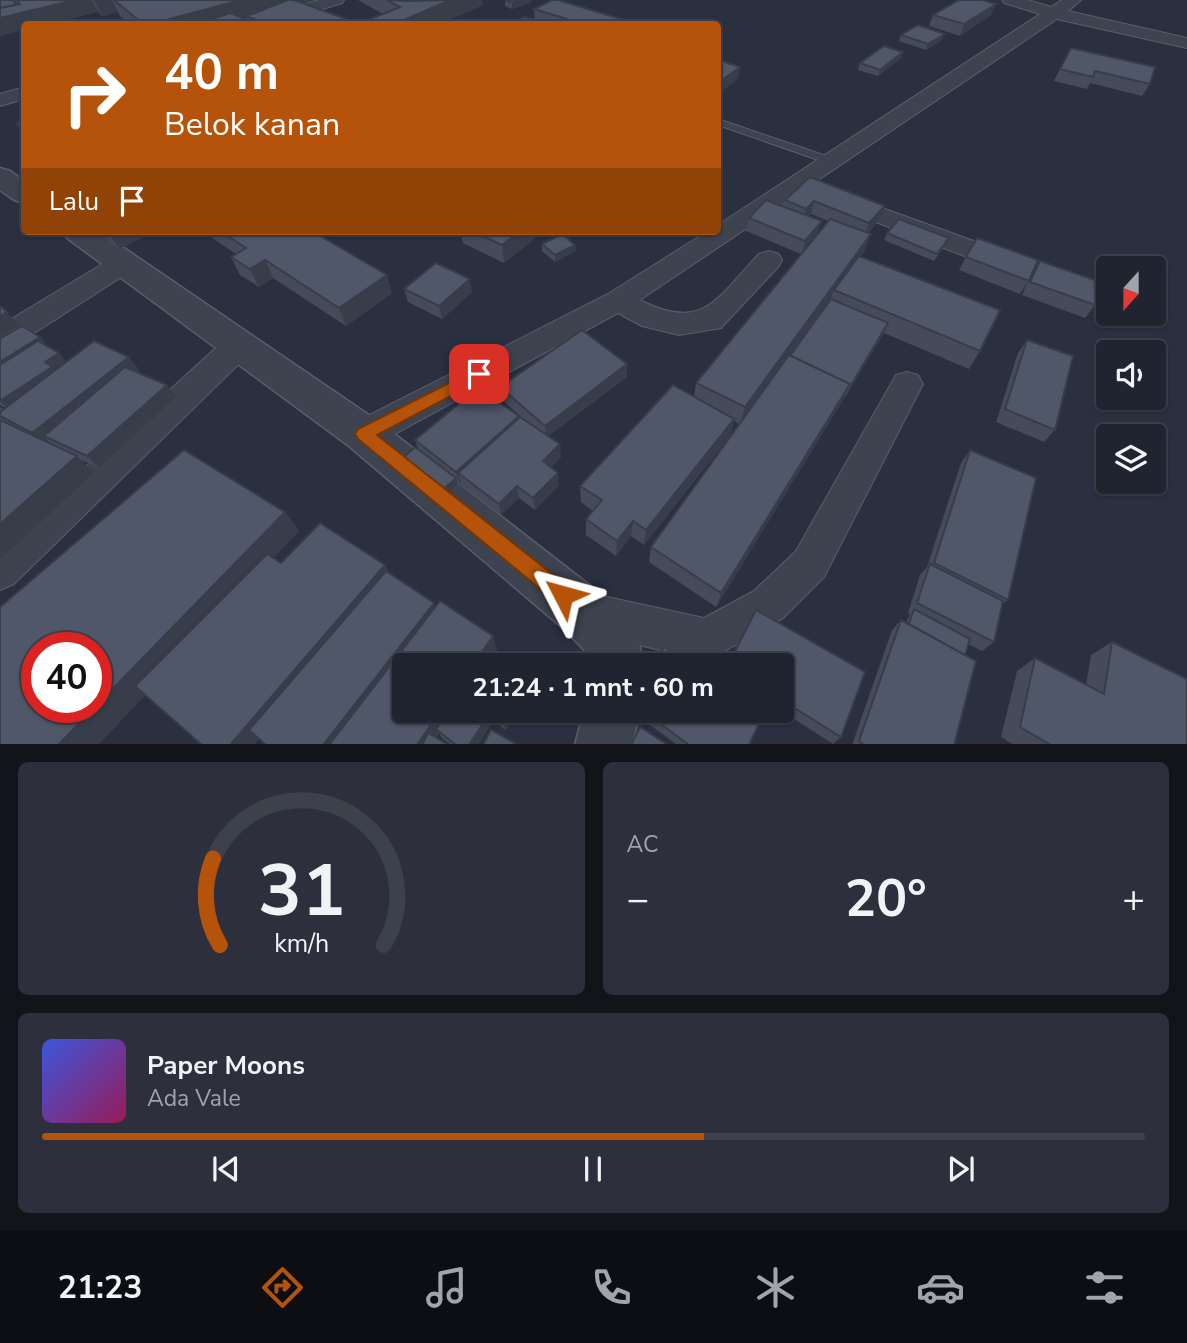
<!DOCTYPE html>
<html lang="id">
<meta charset="utf-8">
<style>
body{margin:0;font-family:"Nunito Sans",sans-serif;background:#2d303c;color:#f1f3f6;height:100vh;display:flex;flex-direction:column;font-size:26px;white-space:nowrap}
*{box-sizing:border-box;margin:0}
p{font-size:23px;color:#a2a4ab}
.icon{flex:none;width:38px;height:38px;fill:none;stroke:currentColor;stroke-width:2;stroke-linecap:round;stroke-linejoin:round}
.map{position:relative;height:744px;overflow:hidden}
.details{display:flex;flex-direction:column;gap:18px;padding:18px;background:#12141a;flex:1}
.details>*{flex:none}
.guide{position:absolute;left:21px;top:21px;width:700px;height:214px;border-radius:7px;box-shadow:0 2px 5px #0004,0 0 0 2px #3d414c;background:#b45309;color:#fff;overflow:hidden}
.needle{width:46px;rotate:201deg}
.buttons{position:absolute;left:1096px;top:256px;display:grid;gap:14px}
.buttons a{display:grid;place-items:center;width:70px;height:70px;border-radius:7px;background:#202430;box-shadow:0 2px 5px #0004,0 0 0 2px #3d414c;font-size:35px}
.speed{position:absolute;left:21px;top:632px;display:flex;gap:14px;font-size:35px;font-weight:700;text-align:center}
.speed>*{display:grid;place-content:center;width:91px;height:91px;border-radius:50%;background:#202430;box-shadow:0 2px 5px #0004,0 0 0 2px #3d414c;line-height:1}
.speed .limit{border:10px solid #d22;background:#fff;color:#111}
.pin{position:absolute;display:grid;place-items:center;width:60px;height:60px;color:#fff;margin:-30px;border-radius:14px;box-shadow:0 4px 10px #0006}
.me{position:absolute;width:77px;margin:-38px;rotate:309deg;stroke-linejoin:round;filter:drop-shadow(0 0 5px #0008)}
.turn{display:flex;align-items:center;gap:24px;height:147px;padding:0 28px;font-size:32px}
.turn .icon{width:91px;height:91px;stroke-width:2.5}
.turn b{display:block;font-size:49px;line-height:60px}
.then{display:flex;align-items:center;height:66px;padding:0 28px;background:#0003;gap:14px;font-size:26px}
.big{font-size:52px;font-weight:700;line-height:1.1}
.details .tile{flex:1;display:flex;flex-direction:column;justify-content:center;gap:10px;min-width:0;padding:0 24px;border-radius:10px;background:#2d303c}
.details .dial{align-items:center;gap:0}
.dial svg{height:182px;overflow:visible;fill:none;stroke:#3d414c;stroke-width:7;stroke-linecap:round;text-anchor:middle}
.dial text{fill:#f1f3f6;stroke:none}
.song{display:flex;align-items:center;gap:21px}
.cover{width:84px;height:84px;border-radius:10px;background:linear-gradient(135deg,hsl(230 70% 55%),hsl(330 70% 35%))}
.played{height:7px;border-radius:4px;background:linear-gradient(90deg,#b45309 60%,#3d414c 60%)}
.keys{display:flex;justify-content:space-around;direction:ltr}
.heat{display:flex;justify-content:space-between;align-items:center;font-size:38px;direction:ltr}
.details .tiles{flex:1;display:grid;gap:18px;grid-template-columns:1fr 1fr}
.tile:last-child{grid-column:span 2}
.trip{position:absolute;left:392px;top:653px;width:402px;height:70px;border-radius:7px;background:#202430;box-shadow:0 2px 5px #0004,0 0 0 2px #3d414c;font-weight:700;line-height:70px;text-align:center}
.menu{display:flex;height:112px;justify-content:space-around;align-items:center;background:#0d0e13;color:#a2a4ab}
.menu .icon{width:49px;height:49px}
.menu .selected{color:#b45309}
.menu b{font-size:32px;color:#f1f3f6}
.map>svg:first-child{display:block}
</style>
<div class="map">
<svg width="1187" height="745" viewBox="0 0 1187 745">
<rect width="100%" height="100%" fill="#2a3040"/>
<g fill="none" stroke-linecap="round" stroke-linejoin="round">
<defs>
<polygon id="service" points="718,119 835,159 837,161 827,163 718,125"/>
<g id="minor">
<polygon points="319,0 344,0 342,3 274,24 265,19 268,15"/>
<path d="M1002 0H1028L1051 7 1062 0H1081L1068 11 1187 38V48L1057 19 640 300C705 333 717 297 759 254L769 251 779 254 782 260 779 266 721 328 679 335 642 326 618 313 376 444 364 448 352 444 347 434 352 424 608 294 708 231H718V225L1040 14 1004 3Z"/>
<polygon points="24,87 24,99 0,106 0,94"/>
<polygon points="843,194 1021,258 1025,264 1021,270 1011,273 1001,270 834,206 831,201 834,196"/>
<polygon points="124,254 134,257 138,263 134,269 11,348 0,351 0,326 114,257"/>
<polygon points="240,333 251,336 255,344 251,352 14,584 0,590 0,545 229,336"/>
<polygon points="907,372 918,375 923,384 824,577 782,619 707,661 584,632 569,626 563,612 569,598 584,592 704,618 754,591 796,551 896,375"/>
</g>
<g id="tertiary">
<polygon points="0,168 10,171 24,181 24,203 14,200 0,190"/>
<path d="M62 231H99L379 422 601 594C625 619 641 628 642 665H588L589 655 565 630 349 446 67 238Z"/>
<polygon points="584,710 640,710 632,745 575,745"/>
</g>
</defs>
<use href="#service" stroke="#585e6b" stroke-width="2"/>
<use href="#minor" stroke="#585e6b" stroke-width="2"/>
<use href="#tertiary" stroke="#585e6b" stroke-width="3"/>
<use href="#service" fill="#3e4350" fill-rule="evenodd"/>
<use href="#minor" fill="#3e4350" fill-rule="evenodd"/>
<use href="#tertiary" fill="#3e4350" fill-rule="evenodd"/>
</g>
<g fill="#454b5a" fill-rule="evenodd">
<polygon points="14,0 312,0 302,3 360,24 383,14 358,0 482,0 483,5 440,24 130,24 120,16 118,12 102,16 98,12 47,24 24,24 16,5 18,4"/>
<polygon points="505,0 531,2 512,9 505,6"/>
<polygon points="534,9 638,24 509,24 535,20"/>
<polygon points="933,15 991,15 960,36 929,26"/>
<polygon points="901,35 942,40 926,50 899,41"/>
<polygon points="1071,48 1150,84 1142,96 1090,83 1087,89 1054,81"/>
<polygon points="903,52 901,58 878,76 858,70 860,63"/>
<polygon points="24,111 24,135 16,123 24,120 19,113"/>
<path d="M810 177 885 206 880 219 868 233 871 234 864 252 861 256 980 351 969 369 884 333 716 607 649 562 651 547 739 424 734 421 730 436 644 545 631 536 616 556 586 535V519L593 511 581 502 580 486 694 396 696 383 801 254 746 231 749 218 783 206 785 200ZM811 214 828 221 818 233 809 216ZM831 298 830 300 790 356Z"/>
<polygon points="102,231 155,231 119,249 108,240"/>
<polygon points="202,231 312,231 392,293 346,326 273,278 259,287 240,275 231,257 236,254"/>
<polygon points="460,231 544,231 504,263 463,243"/>
<polygon points="887,233 945,245 934,261 884,240"/>
<polygon points="542,244 576,251 555,262 542,251"/>
<polygon points="966,257 1032,273 1040,261 1095,305 1085,318 1022,295 1028,281 1020,294 959,270"/>
<polygon points="404,289 472,292 442,319 408,302"/>
<polygon points="0,338 51,348 66,362 129,357 139,370 136,372 176,397 99,468 81,460 94,473 0,560 0,407 4,409 5,408 0,405"/>
<polygon points="1027,340 1055,430 1044,442 996,422 1018,353"/>
<polygon points="627,377 548,436 561,457 551,467 559,485 535,510 519,498 501,515 461,485 461,483 460,484 457,482 458,484 446,495 406,463 404,457 419,450 415,440 519,416 519,418 526,421 502,400 500,387"/>
<polygon points="970,450 1008,600 1002,604 994,642 982,651 968,644 965,655 954,745 852,745 892,630 901,620 906,623 910,614 908,613 920,575 927,567 961,463"/>
<polygon points="285,512 299,531 273,558 281,563 385,565 389,573 435,607 497,649 490,659 404,710 518,710 506,730 493,721 478,745 451,745 441,737 439,733 436,738 259,739 145,695 98,745"/>
<polygon points="1112,642 1187,745 1014,745 1001,737 1017,671 1035,658 1086,685 1091,655"/>
<polygon points="782,665 841,737 833,744 780,710 782,710"/>
<polygon points="630,710 759,710 749,745 677,745"/>
</g>
<g fill="#383d4a">
<polygon points="75,0 92,0 98,12 47,24 24,24 24,30 0,36 0,11"/>
<polygon points="94,0 112,0 118,12 102,16"/>
<polygon points="241,0 312,0 256,16 250,12 252,17 246,16 247,19 227,24 151,24"/>
<polygon points="450,0 482,0 483,5 441,24 395,24"/>
<polygon points="520,0 531,0 531,2 512,9 512,3"/>
<polygon points="996,4 991,15 960,36 964,24"/>
<polygon points="945,34 942,40 926,50 928,44"/>
<polygon points="903,52 901,58 878,76 880,70"/>
<polygon points="740,67 738,79 718,94 718,83"/>
<polygon points="814,201 811,214 802,222 806,209"/>
<polygon points="885,206 880,219 864,236 869,223"/>
<polygon points="822,221 817,234 802,254 805,241"/>
<polygon points="121,231 155,231 119,249 111,236"/>
<polygon points="520,231 544,231 504,263 502,245"/>
<polygon points="871,234 864,252 836,291 834,290 831,298 740,425 745,407"/>
<polygon points="575,245 576,251 555,262 555,255"/>
<polygon points="265,260 273,278 259,287 250,269"/>
<polygon points="387,275 392,293 346,326 339,308"/>
<polygon points="470,279 472,292 442,319 439,306"/>
<polygon points="7,312 19,325 0,336 0,316"/>
<polygon points="888,323 882,336 845,398 851,385"/>
<polygon points="40,337 52,350 0,383 0,362"/>
<polygon points="59,353 70,366 13,414 0,401 45,362"/>
<polygon points="129,357 139,370 52,440 44,436 49,442 45,445 32,433"/>
<polygon points="627,364 627,377 546,438 545,426"/>
<polygon points="850,384 842,402 716,607 721,593"/>
<polygon points="167,385 176,397 99,468 87,456"/>
<polygon points="519,416 520,428 458,473 461,483 460,484 456,472"/>
<polygon points="734,419 730,436 644,545 646,530"/>
<polygon points="560,444 561,457 544,473 543,461"/>
<polygon points="77,456 94,473 0,560 0,524"/>
<polygon points="558,473 559,485 535,510 533,498"/>
<polygon points="456,478 458,484 446,495 444,489"/>
<polygon points="517,486 519,498 501,515 499,504"/>
<polygon points="285,512 299,531 98,745 58,745 95,707 96,707 96,706"/>
<polygon points="633,521 631,536 616,556 617,541"/>
<polygon points="385,565 393,580 254,745 230,745"/>
<polygon points="434,603 440,616 342,745 323,745"/>
<polygon points="493,636 497,649 486,665 473,665"/>
<polygon points="441,710 455,710 436,729 439,733 431,745 417,745"/>
<polygon points="511,710 518,710 506,730 503,723"/>
<polygon points="490,713 493,721 478,745 469,745"/>
</g>
<g fill="#505769" stroke="#383d4a" stroke-width="2">
<polygon points="0,0 13,0 16,5 0,8"/>
<polygon points="17,0 75,0 0,18 0,8 20,4"/>
<polygon points="114,0 241,0 151,24 143,24"/>
<polygon points="288,0 294,0 360,24 267,24 246,16"/>
<polygon points="387,0 408,1 450,0 395,24 386,22 380,24 358,24 400,7"/>
<polygon points="505,0 520,0 512,3"/>
<polygon points="552,0 558,0 638,24 583,24 534,9"/>
<polygon points="959,0 982,0 996,4 964,24 933,15"/>
<polygon points="264,8 265,9 253,14 250,12"/>
<polygon points="230,13 258,24 198,24"/>
<polygon points="525,17 550,24 509,24"/>
<polygon points="918,25 945,34 928,44 901,35"/>
<polygon points="884,46 903,52 880,70 860,63"/>
<polygon points="1071,48 1155,67 1150,84 1095,71 1093,77 1060,69"/>
<polygon points="718,60 740,67 718,83"/>
<polygon points="24,119 24,128 16,123"/>
<polygon points="810,177 885,206 869,223 814,201 806,209 785,200"/>
<polygon points="766,200 822,221 805,241 749,218"/>
<polygon points="830,219 871,234 745,407 696,383"/>
<polygon points="899,219 949,238 937,254 887,233"/>
<polygon points="104,231 121,231 111,236"/>
<polygon points="220,231 312,231 387,275 339,308 265,260 250,269 231,257 246,248"/>
<polygon points="472,231 520,231 502,245"/>
<polygon points="562,234 575,245 555,255 542,244"/>
<polygon points="977,238 1038,260 1029,281 966,257"/>
<polygon points="859,256 1000,310 980,351 834,290"/>
<polygon points="1040,261 1103,283 1095,305 1030,282"/>
<polygon points="436,263 470,279 439,306 404,289"/>
<polygon points="831,299 888,323 851,385 790,356"/>
<polygon points="0,306 7,312 0,316"/>
<polygon points="22,326 40,337 0,362 0,338 1,338"/>
<polygon points="582,330 627,364 545,426 500,387"/>
<polygon points="1027,340 1073,356 1055,430 1005,409"/>
<polygon points="38,341 59,353 45,362 52,367 0,401 0,365"/>
<polygon points="94,341 129,357 32,433 0,416 0,412"/>
<polygon points="789,355 850,384 721,593 651,547"/>
<polygon points="125,367 167,385 87,456 44,436"/>
<polygon points="673,385 734,419 646,530 633,521 617,541 586,519 602,500 580,486"/>
<polygon points="478,388 519,416 456,472 415,440"/>
<polygon points="520,417 560,444 543,461 558,473 533,498 517,486 499,504 458,473"/>
<polygon points="0,420 77,456 0,524"/>
<polygon points="415,447 456,478 444,489 404,457"/>
<polygon points="184,450 285,512 96,706 96,648 37,648 37,707 95,707 58,745 0,745 0,607"/>
<polygon points="970,450 1036,478 1008,600 934,563"/>
<polygon points="320,523 385,565 230,745 202,745 135,686 267,554 281,563"/>
<polygon points="930,564 1003,601 994,642 917,603"/>
<polygon points="386,571 434,603 323,745 266,745 249,730"/>
<polygon points="440,601 493,636 473,665 404,665 404,710 441,710 417,745 329,745"/>
<polygon points="914,609 970,639 965,655 909,624"/>
<polygon points="756,610 865,672 841,737 782,700 782,665 728,665"/>
<polygon points="901,620 976,661 954,745 864,745 859,741"/>
<polygon points="1112,642 1187,679 1187,745 1051,745 1020,727 1035,658 1104,694"/>
<polygon points="664,647 691,665 653,665"/>
<polygon points="488,657 499,665 482,665"/>
<polygon points="450,710 511,710 503,723 490,713 469,745 456,745 436,729"/>
<polygon points="642,710 759,710 764,713 749,745 689,745"/>
<polygon points="640,727 668,745 631,745"/>
<polygon points="491,730 518,745 483,745"/>
<polygon points="428,733 449,745 422,745"/>
</g>
<polygon fill="#b45309" stroke="#753606" stroke-width="2" points="479,368 485,369 487,374 485,378 377,435 570,588 573,595 570,602 563,605 556,602 358,439 355,434 358,429"/>
</svg>
<div class="buttons">
<a><svg class="needle" viewBox="-14 -14 28 28"><path d="M0-13l5 13h-10z" fill="#e53935"/><path d="M0 13l5-13h-10z" fill="#a2a4ab"/></svg></a>
<a><svg class="icon" aria-label="sound" viewBox="0 0 24 24"><path d="M4 9h4l5-4v14l-5-4H4zM17 9q2 3 0 6"/></svg></a>
<a><svg class="icon" aria-label="layers" viewBox="0 0 24 24"><path d="M12 4l9 5-9 5-9-5zM3 14l9 5 9-5"/></svg></a>
</div>
<div class="speed"><div class="limit">40</div></div>
<div class="pin" style="left:479px;top:374px;background:#d93025"><svg class="icon" aria-label="arrive" viewBox="0 0 24 24"><path d="M6 21V4h12l-3 4 3 4H6"/></svg></div>
<svg class="me" style="left:563px;top:595px" viewBox="-20 -20 40 40"><path d="M0-17L14 15 0 8-14 15z" fill="#b45309" stroke="#fff" stroke-width="4"/></svg>
<div class="trip">21:24 · 1 mnt · 60 m</div>
<div class="guide">
<div class="turn"><svg class="icon" aria-label="right" viewBox="0 0 24 24"><path d="M7 20v-9h11M14 6l5 5-5 5"/></svg><div><b>40 m</b>Belok kanan</div></div>
<div class="then">Lalu<svg class="icon" aria-label="arrive" viewBox="0 0 24 24"><path d="M6 21V4h12l-3 4 3 4H6"/></svg></div>
</div>
</div>
<section class="details">
<div class="tiles">
<div class="tile dial"><svg viewBox="0 0 100 80">
<path d="M14 69A42 42 0 1 1 86 69"/>
<path d="M14 69A42 42 0 0 1 11 31" stroke="#b45309"/>
<text x="50" y="56" font-size="32" font-weight="700">31</text>
<text x="50" y="72" font-size="11">km/h</text>
</svg></div>
<div class="tile"><p>AC</p>
<div class="heat"><a>−</a><b class="big">20°</b><a>+</a></div>
</div>
<div class="tile">
<div class="song"><i class="cover"></i><div><b>Paper Moons</b><p>Ada Vale</p></div></div>
<div class="played"></div>
<div class="keys"><svg class="icon" aria-label="previous" viewBox="0 0 24 24"><path d="M18 5L8 12l10 7zM5 5v14"/></svg><svg class="icon" aria-label="pause" viewBox="0 0 24 24"><path d="M8 5v14M16 5v14"/></svg><svg class="icon" aria-label="next" viewBox="0 0 24 24"><path d="M6 5l10 7-10 7zM19 5v14"/></svg></div>
</div>
</div>
</section>
<nav class="menu">
<b>21:23</b>
<svg class="icon selected" aria-label="directions" viewBox="0 0 24 24"><path d="M12 3l9 9-9 9-9-9zM9 14v-3h6M13 9l2 2-2 2"/></svg>
<svg class="icon" aria-label="music" viewBox="0 0 24 24"><path d="M9 18V5l10-2v13"/><circle cx="6" cy="18" r="3"/><circle cx="16" cy="16" r="3"/></svg>
<svg class="icon" aria-label="phone" viewBox="0 0 24 24"><path d="M5 4h4l2 5-3 2q2 4 5 5l2-3 5 2v4C11 20 4 13 5 4z"/></svg>
<svg class="icon" aria-label="climate" viewBox="0 0 24 24"><path d="M12 3v18M4 7l16 10M4 17L20 7"/></svg>
<svg class="icon" aria-label="car" viewBox="0 0 24 24"><path d="M5 17H2v-5l4-1 3-4h7l3 4 3 1v5h-3M9 17h6M6 11h13"/><circle cx="7" cy="17" r="2"/><circle cx="17" cy="17" r="2"/></svg>
<svg class="icon" aria-label="filters" viewBox="0 0 24 24"><path d="M4 7h16M4 17h16"/><circle cx="9" cy="7" r="2"/><circle cx="15" cy="17" r="2"/></svg>
</nav>
